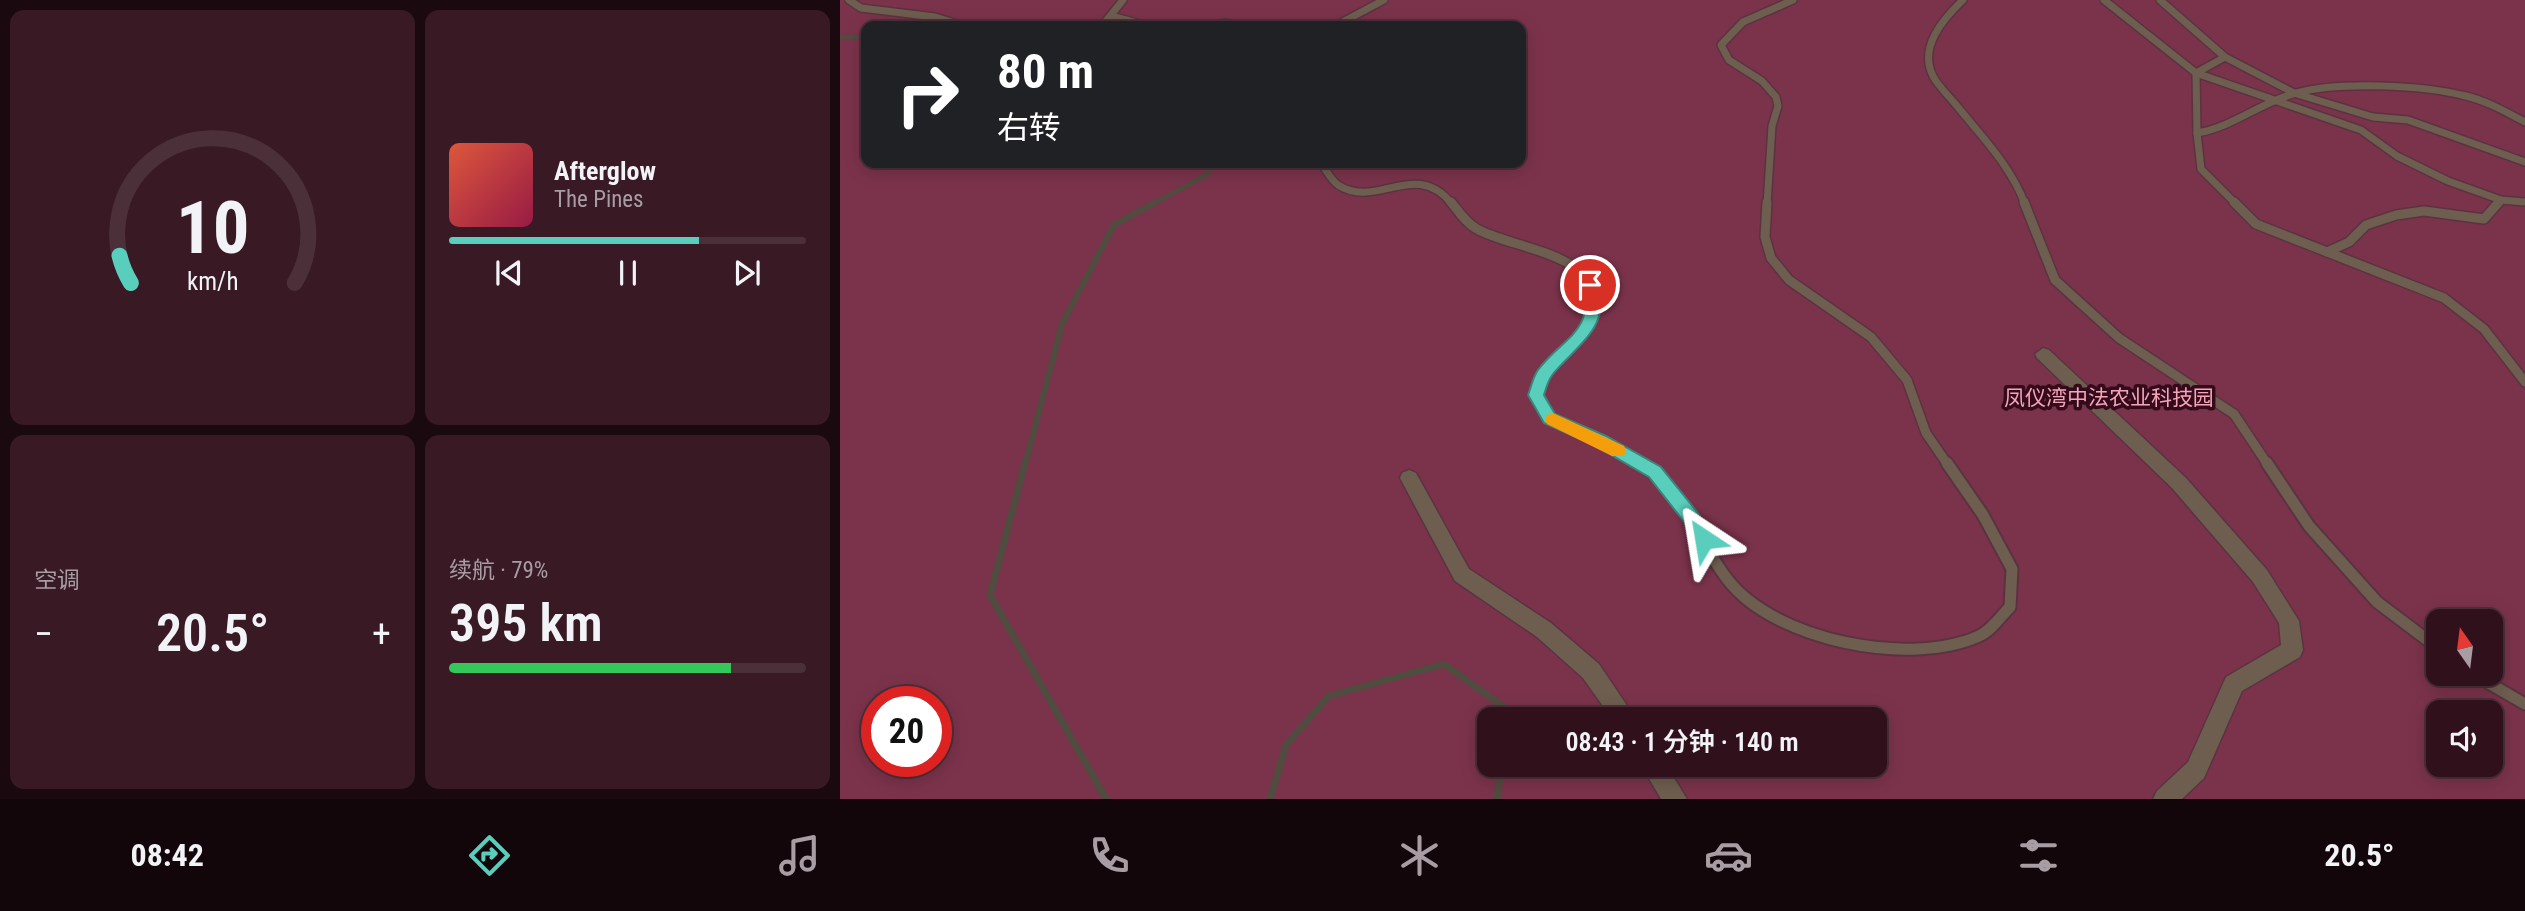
<!DOCTYPE html>
<html lang="zh">
<meta charset="utf-8">
<style>
body{margin:0;font-family:"Roboto Condensed","Noto Sans SC",sans-serif;background:#381924;color:#f1f3f6;height:100vh;display:flex;flex-direction:column;font-size:26px;white-space:nowrap}
*{box-sizing:border-box;margin:0}
p{font-size:23px;color:#a89da3}
.icon{flex:none;width:38px;height:38px;fill:none;stroke:currentColor;stroke-width:2;stroke-linecap:round;stroke-linejoin:round}
.map{position:relative;flex:1;overflow:hidden}
.sheet{display:flex;flex-direction:column;gap:10px;padding:10px;background:#1a090f;width:840px}
.sheet>*{flex:none}
.hud{position:absolute;left:21px;top:21px;width:665px;height:147px;border-radius:14px;box-shadow:0 4px 18px #0003,0 0 0 2px #4b303a;background:#202124;color:#fff;overflow:hidden}
.needle{width:46px;rotate:346deg}
.fabs{position:absolute;left:1586px;top:609px;display:grid;gap:14px}
.fabs a{display:grid;place-items:center;width:77px;height:77px;border-radius:14px;background:#30101b;box-shadow:0 4px 18px #0003,0 0 0 2px #4b303a;font-size:35px}
.speed{position:absolute;left:21px;top:686px;display:flex;gap:14px;font-size:35px;font-weight:700;text-align:center}
.speed>*{display:grid;place-content:center;width:91px;height:91px;border-radius:50%;background:#30101b;box-shadow:0 4px 18px #0003,0 0 0 2px #4b303a;line-height:1}
.speed .limit{border:10px solid #d22;background:#fff;color:#111}
.pin{position:absolute;display:grid;place-items:center;width:60px;height:60px;color:#fff;margin:-30px;border:4px solid #fff;border-radius:50%;box-shadow:0 2px 7px #0007}
.me{position:absolute;width:77px;margin:-38px;rotate:327deg;stroke-linejoin:round;filter:drop-shadow(0 0 5px #0008)}
.turn{display:flex;align-items:center;gap:24px;height:147px;padding:0 21px;font-size:32px}
.turn .icon{width:91px;height:91px;stroke-width:2.5}
.turn b{display:block;font-size:49px;line-height:60px}
.big{font-size:52px;font-weight:600;line-height:1.1}
.sheet .card{flex:1;display:flex;flex-direction:column;justify-content:center;gap:10px;min-width:0;padding:0 24px;border-radius:14px;background:#381924}
.sheet .dial{align-items:center;gap:0}
.dial svg{height:182px;overflow:visible;fill:none;stroke:#4b303a;stroke-width:7;stroke-linecap:round;text-anchor:middle}
.dial text{fill:#f1f3f6;stroke:none}
.song{display:flex;align-items:center;gap:21px}
.cover{width:84px;height:84px;border-radius:10px;background:linear-gradient(135deg,hsl(10 70% 55%),hsl(340 70% 35%))}
.played{height:7px;border-radius:4px;background:linear-gradient(90deg,#5acebc 70%,#4b303a 70%)}
.keys{display:flex;justify-content:space-around;direction:ltr}
.heat{display:flex;justify-content:space-between;align-items:center;font-size:38px;direction:ltr}
.charge{height:10px;border-radius:5px;background:linear-gradient(90deg,#34c759 79%,#4b303a 0)}
.sheet .tiles{flex:1;display:grid;gap:10px;grid-template-columns:repeat(2,1fr)}
.trip{position:absolute;left:637px;top:707px;width:410px;height:70px;border-radius:14px;background:#30101b;box-shadow:0 4px 18px #0003,0 0 0 2px #4b303a;font-weight:600;line-height:70px;text-align:center}
.tabs{display:flex;height:112px;justify-content:space-around;align-items:center;background:#13060b;color:#a89da3}
.tabs .icon{width:49px;height:49px}
.tabs .active{color:#5acebc}
.tabs b{font-size:32px;color:#f1f3f6}
main{display:flex;flex:1;min-height:0}
.map>svg:first-child{display:block}
</style>
<main>
<section class="sheet">
<div class="tiles">
<div class="card dial"><svg viewBox="0 0 100 80">
<path d="M14 69A42 42 0 1 1 86 69"/>
<path d="M14 69A42 42 0 0 1 9 57" stroke="#5acebc"/>
<text x="50" y="56" font-size="32" font-weight="700">10</text>
<text x="50" y="72" font-size="11">km/h</text>
</svg></div>
<div class="card">
<div class="song"><i class="cover"></i><div><b>Afterglow</b><p>The Pines</p></div></div>
<div class="played"></div>
<div class="keys"><svg class="icon" aria-label="previous" viewBox="0 0 24 24"><path d="M18 5L8 12l10 7zM5 5v14"/></svg><svg class="icon" aria-label="pause" viewBox="0 0 24 24"><path d="M8 5v14M16 5v14"/></svg><svg class="icon" aria-label="next" viewBox="0 0 24 24"><path d="M6 5l10 7-10 7zM19 5v14"/></svg></div>
</div>
<div class="card"><p>空调</p>
<div class="heat"><a>−</a><b class="big">20.5°</b><a>+</a></div>
</div>
<div class="card"><p>续航 · 79%</p><b class="big">395 km</b><div class="charge"></div></div>
</div>
</section>
<div class="map">
<svg width="1685" height="799" viewBox="0 0 1685 799">
<rect width="100%" height="100%" fill="#401624"/>
<path fill="#7b334b" fill-rule="evenodd" d="M0 0H1685V799H0ZM26 26H681V163H26ZM1598 621H1650V674H1598ZM37 702H96V761H37ZM1598 712H1650V765H1598ZM649 719H1034V765H649Z"/>
<g fill="none" stroke-linecap="round" stroke-linejoin="round">
<g stroke="#504c3f" stroke-width="4.5">
<polyline points="0,37 26,37"/>
<polyline points="313,204 368,174 370,163"/>
</g>
<polyline stroke="#504c3f" stroke-width="6" points="185,465 222,324 274,225 316,202"/>
<g stroke="#504c3f" stroke-width="7">
<polyline points="185,463 150,595 266,799"/>
<polyline points="430,799 446,745 489,696 604,664 668,710 667,719"/>
<polyline points="657,799 661,765"/>
</g>
<defs>
<g id="lane-far2">
<polyline points="9,0 21,8 95,17 124,26"/>
<path d="M1123 0C1104 18 1078 47 1093 76 1098 86 1109 96 1117 106 1143 138 1170 165 1185 204"/>
<polyline points="1264,0 1356,73 1357,133 1361,169 1396,204"/>
<polyline points="1320,0 1385,57 1356,73"/>
<polyline points="271,16 308,26"/>
<polyline points="262,26 283,0"/>
<polyline points="358,26 386,23 406,26 495,25"/>
<polyline points="495,26 544,0"/>
<polyline points="1385,57 1454,93 1533,117 1568,120 1685,162"/>
<polyline points="1356,73 1521,130 1557,156 1608,181 1661,200 1685,202"/>
<path d="M1357 133C1393 127 1421 102 1456 93 1498 81 1583 85 1626 96 1647 101 1666 112 1685 122"/>
<path d="M481 163C486 170 491 180 498 185 537 210 575 158 612 204"/>
<polyline points="927,204 932,126 938,106 936,97 922,81 889,60 881,45 903,22 953,0"/>
<polyline points="1658,204 1661,200"/>
</g>
<g id="lane-far1">
<path d="M611 202C619 212 626 223 637 229 671 249 773 254 752 317 744 339 723 349 709 366 702 375 699 384 696 395L710 418 760 441 802 465"/>
<polyline points="927,202 925,237 931,258 949,280 1031,337 1067,380 1086,433 1108,465"/>
<polyline points="1184,202 1215,280 1279,338 1394,414 1428,465"/>
<polyline points="1394,202 1416,224 1604,298 1644,329 1685,382"/>
<polyline points="1487,252 1509,242 1526,225 1556,215 1584,211 1644,219 1659,202"/>
</g>
<g id="lane">
<path d="M799 463C846 490 857 541 888 580 935 641 1071 667 1139 636 1151 631 1161 616 1170 607L1172 569 1143 515 1107 463"/>
<polyline points="1427,463 1469,526 1537,602 1598,648"/>
<polyline points="1633,674 1685,704"/>
</g>
<g id="street">
<polygon points="1203,348 1209,350 1346,478 1427,570 1459,621 1463,650 1460,657 1402,691 1364,778 1342,799 1313,799 1317,791 1348,762 1386,677 1441,645 1439,623 1413,582 1332,488 1197,358 1195,354"/>
<polygon points="569,470 576,473 629,569 711,623 759,664 796,719 772,719 743,678 697,637 615,581 560,478 562,473"/>
<polygon points="801,765 826,765 847,799 821,799"/>
</g>
</defs>
<use href="#lane-far2" stroke="#5b3340" stroke-width="10"/>
<use href="#lane-far1" stroke="#5b3340" stroke-width="12"/>
<use href="#lane" stroke="#5b3340" stroke-width="15"/>
<use href="#street" stroke="#5b3340" stroke-width="3"/>
<use href="#lane-far2" stroke="#6e5e50" stroke-width="7"/>
<use href="#lane-far1" stroke="#6e5e50" stroke-width="9"/>
<use href="#lane" stroke="#6e5e50" stroke-width="11"/>
<use href="#street" fill="#6e5e50" fill-rule="evenodd"/>
</g>
<path fill="#5acebc" stroke="#3a867a" stroke-width="2" d="M750 280C757 282 757 285 759 292 769 329 733 349 713 374 708 380 706 388 704 395L715 414 766 436 821 467 858 513 873 539 870 544 864 547 857 544 845 523 809 477 754 445 704 423 688 395C691 387 693 377 698 370 722 338 755 332 743 285Z"/>
<polygon fill="#f59e0b" points="713,413 784,446 786,451 784,456 772,456 707,424 705,420 707,415"/>
<g text-anchor="middle" dominant-baseline="central" stroke-width="7" stroke-linejoin="round" paint-order="stroke">
<g font-size="21" fill="#f5a4ba" stroke="#340b1a">
<text x="1269" y="398">凤仪湾中法农业科技园</text>
</g>
</g>
</svg>
<div class="fabs">
<a><svg class="needle" viewBox="-14 -14 28 28"><path d="M0-13l5 13h-10z" fill="#e53935"/><path d="M0 13l5-13h-10z" fill="#a89da3"/></svg></a>
<a><svg class="icon" aria-label="sound" viewBox="0 0 24 24"><path d="M4 9h4l5-4v14l-5-4H4zM17 9q2 3 0 6"/></svg></a>
</div>
<div class="speed"><div class="limit">20</div></div>
<div class="pin" style="left:750px;top:285px;background:#d93025"><svg class="icon" aria-label="arrive" viewBox="0 0 24 24"><path d="M6 21V4h12l-3 4 3 4H6"/></svg></div>
<svg class="me" style="left:864px;top:539px" viewBox="-20 -20 40 40"><path d="M0-17L14 15 0 8-14 15z" fill="#5acebc" stroke="#fff" stroke-width="4"/></svg>
<div class="trip">08:43 · 1 分钟 · 140 m</div>
<div class="hud">
<div class="turn"><svg class="icon" aria-label="right" viewBox="0 0 24 24"><path d="M7 20v-9h11M14 6l5 5-5 5"/></svg><div><b>80 m</b>右转</div></div>
</div>
</div>
</main>
<nav class="tabs">
<b>08:42</b>
<svg class="icon active" aria-label="directions" viewBox="0 0 24 24"><path d="M12 3l9 9-9 9-9-9zM9 14v-3h6M13 9l2 2-2 2"/></svg>
<svg class="icon" aria-label="music" viewBox="0 0 24 24"><path d="M9 18V5l10-2v13"/><circle cx="6" cy="18" r="3"/><circle cx="16" cy="16" r="3"/></svg>
<svg class="icon" aria-label="phone" viewBox="0 0 24 24"><path d="M5 4h4l2 5-3 2q2 4 5 5l2-3 5 2v4C11 20 4 13 5 4z"/></svg>
<svg class="icon" aria-label="climate" viewBox="0 0 24 24"><path d="M12 3v18M4 7l16 10M4 17L20 7"/></svg>
<svg class="icon" aria-label="car" viewBox="0 0 24 24"><path d="M5 17H2v-5l4-1 3-4h7l3 4 3 1v5h-3M9 17h6M6 11h13"/><circle cx="7" cy="17" r="2"/><circle cx="17" cy="17" r="2"/></svg>
<svg class="icon" aria-label="filters" viewBox="0 0 24 24"><path d="M4 7h16M4 17h16"/><circle cx="9" cy="7" r="2"/><circle cx="15" cy="17" r="2"/></svg>
<b>20.5°</b>
</nav>
